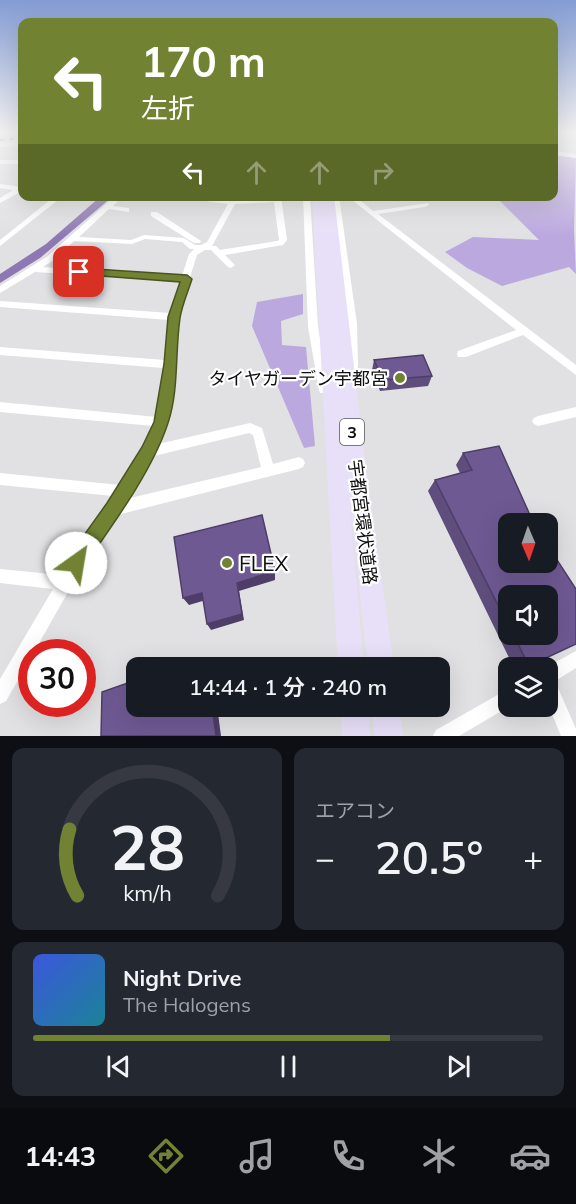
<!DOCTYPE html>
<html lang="ja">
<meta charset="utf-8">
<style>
body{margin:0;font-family:Mulish,"Noto Sans JP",sans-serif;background:#242831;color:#f1f3f6;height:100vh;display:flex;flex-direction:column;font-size:22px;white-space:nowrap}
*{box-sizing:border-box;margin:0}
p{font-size:20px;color:#9ea1a6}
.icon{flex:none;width:33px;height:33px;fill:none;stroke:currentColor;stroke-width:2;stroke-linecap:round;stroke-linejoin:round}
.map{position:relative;height:736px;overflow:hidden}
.sheet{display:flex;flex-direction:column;gap:12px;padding:12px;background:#0d0f14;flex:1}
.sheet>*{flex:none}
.banner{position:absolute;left:18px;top:18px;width:540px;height:183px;border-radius:12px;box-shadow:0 6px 24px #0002;background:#718332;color:#fff;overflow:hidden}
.needle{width:39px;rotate:178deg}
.controls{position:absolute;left:498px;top:513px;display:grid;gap:12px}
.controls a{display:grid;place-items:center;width:60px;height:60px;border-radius:12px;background:#171b24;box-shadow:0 6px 24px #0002;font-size:30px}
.speed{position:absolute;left:18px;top:639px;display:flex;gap:12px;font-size:30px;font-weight:700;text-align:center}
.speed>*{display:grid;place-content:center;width:78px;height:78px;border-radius:50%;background:#171b24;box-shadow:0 6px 24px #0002;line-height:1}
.speed .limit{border:9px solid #d22;background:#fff;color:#111}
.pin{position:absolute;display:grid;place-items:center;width:51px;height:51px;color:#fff;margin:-26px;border-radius:12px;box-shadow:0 3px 9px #0006}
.me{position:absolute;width:66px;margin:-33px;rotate:32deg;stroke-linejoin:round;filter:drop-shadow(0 0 4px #0008)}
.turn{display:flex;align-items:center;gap:21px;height:126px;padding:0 24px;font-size:27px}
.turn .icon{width:78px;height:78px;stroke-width:2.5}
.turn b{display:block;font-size:42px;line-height:51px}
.lanes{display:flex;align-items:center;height:57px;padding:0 24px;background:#0003;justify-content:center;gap:30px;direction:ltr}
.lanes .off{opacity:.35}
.big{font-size:45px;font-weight:600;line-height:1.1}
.sheet .tile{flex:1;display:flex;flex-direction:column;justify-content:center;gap:9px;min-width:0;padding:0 21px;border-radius:12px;background:#242831}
.sheet .dial{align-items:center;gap:0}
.dial svg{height:156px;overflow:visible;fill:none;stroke:#363941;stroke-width:7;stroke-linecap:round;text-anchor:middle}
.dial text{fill:#f1f3f6;stroke:none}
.song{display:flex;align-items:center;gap:18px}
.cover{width:72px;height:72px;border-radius:9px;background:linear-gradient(135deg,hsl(230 70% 55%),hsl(190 70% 35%))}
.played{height:6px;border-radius:3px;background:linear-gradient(90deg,#718332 70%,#363941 70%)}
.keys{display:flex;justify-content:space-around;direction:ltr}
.heat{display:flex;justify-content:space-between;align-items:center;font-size:33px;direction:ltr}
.sheet .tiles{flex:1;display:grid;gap:12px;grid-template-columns:1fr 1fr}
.tile:last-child{grid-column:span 2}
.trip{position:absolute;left:126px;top:657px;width:324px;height:60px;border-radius:12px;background:#171b24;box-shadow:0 6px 24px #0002;font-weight:600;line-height:60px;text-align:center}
.tabs{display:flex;height:96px;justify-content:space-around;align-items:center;background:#090b0e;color:#9ea1a6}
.tabs .icon{width:42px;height:42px}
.tabs .current{color:#718332}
.tabs b{font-size:27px;color:#f1f3f6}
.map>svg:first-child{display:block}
</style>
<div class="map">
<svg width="576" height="736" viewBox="0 0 576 736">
<rect width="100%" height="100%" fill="#e1e0e3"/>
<g fill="#bba8df">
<polygon points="554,155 576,158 574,230 576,274 569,267 502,286 467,268 445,252 473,237 539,240 496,197 554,196"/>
<polygon points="303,294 303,314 281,321 282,345 306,347 315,446 304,448 252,326 257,302"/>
</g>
<polygon fill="#8e78b4" points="100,197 112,197 40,258 0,283 0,274 46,244"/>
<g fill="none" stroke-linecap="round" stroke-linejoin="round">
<g fill="#fff" fill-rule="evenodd">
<polygon points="22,132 22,136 17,137 14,135"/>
<polygon points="554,132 576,132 576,136 554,134"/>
<polygon points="22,142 22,146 0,147 0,143"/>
<polygon points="554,151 576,154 576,158 554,155"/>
<rect x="0" y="160" width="22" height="4"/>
<polygon points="0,184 22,187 22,191 0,203 0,198 13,190 0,188"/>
<polygon points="55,196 63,196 0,246 0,240"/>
<path d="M115 196H123L113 206 129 208V212L109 209 79 237 131 240 144 235 184 238 195 245H201L207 242 228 204 168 196H197L230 200 232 196H239L237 200 281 196 287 240 283 245 225 255 235 265 231 268 228 267 211 250H205L197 255 190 277 191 279 189 281 179 317 174 362 176 365 174 368 170 412 158 444 250 423 262 428 273 464 299 457 303 459 305 463 303 467 299 469 117 515 93 548 34 652H32V656L6 701 0 704V679L53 589 0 583V569L61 575 83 538 113 496 0 485V473L120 485 151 434 153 426 0 412V402L157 417 163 368 0 355V347L164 360 169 320 0 307V301L170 313 180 281 35 272 0 293V286L48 256ZM274 202 279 240 277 241 220 250 216 246H212L235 204ZM145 239 182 242 190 249H194L189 254 182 276 43 267 54 260 74 241 132 244ZM249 433 253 435 261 467 126 499 150 457Z"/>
<polygon points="303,196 310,196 318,327 329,390 328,393 320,393 319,390 308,327"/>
<polygon points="332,196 339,196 357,324 358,366 357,369 349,369 348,366 347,324"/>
<polygon points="347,196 355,196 373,211 428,203 429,205 425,207 378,214 576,365 576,375 523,335 466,357 458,357 457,354 458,351 516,330"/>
<polygon points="151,212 157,212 201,241 200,243 194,243 151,216"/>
<polygon points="576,407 576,417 538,426 534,424 532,421 534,418 538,416"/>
<polygon points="576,651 576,668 555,681 576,729 576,736 561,736 548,704 548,668 545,668"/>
<polygon points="508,689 508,706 510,706 459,736 433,736 436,730"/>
</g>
<g fill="#e8e0f9" fill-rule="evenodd">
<polygon points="312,196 323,196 325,224 323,196 334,196 364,452 394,668 368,668 348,484 364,668 338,668"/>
<polygon points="340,706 368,706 370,736 342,736"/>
<polygon points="371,706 399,706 403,736 375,736"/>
</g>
<polyline stroke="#79787a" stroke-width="2" stroke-dasharray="4.5 4.5" stroke-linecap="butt" points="0,140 22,138"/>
</g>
<g fill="#5f4d7e" fill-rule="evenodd">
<polygon points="374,360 432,376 428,386 380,391 372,370"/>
<path d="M499 446 534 524H508V562H548V546L576 589V644L529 666 522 668H514L428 491 435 480 460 473 456 465 463 453ZM508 596H548V634H508Z"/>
</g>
<g fill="#4e3e67">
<polygon points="275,571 275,580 239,591 244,620 211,630 207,624 237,583"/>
<polygon points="202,593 206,600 189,605 183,598"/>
<polygon points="206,658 211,662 212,668 207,668"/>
<polygon points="212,706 217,706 221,736 216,736"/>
</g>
<g fill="#6f5993" stroke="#4e3e67" stroke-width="1.5">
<polygon points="423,355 432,376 383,380 374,360"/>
<polygon points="499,446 534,524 508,524 508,562 548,562 548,546 576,589 576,644 529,666 513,634 548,634 548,596 508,596 508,625 435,480 472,470 463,453"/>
<polygon points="262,515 275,571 237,583 242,614 207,624 202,593 183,598 174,537"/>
<polygon points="206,658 207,668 176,668"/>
<polygon points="136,680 136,706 212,706 216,736 101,736 102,692"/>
</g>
<linearGradient id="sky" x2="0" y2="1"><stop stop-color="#849cd3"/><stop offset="0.56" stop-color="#f2f1f2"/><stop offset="1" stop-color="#f2f1f2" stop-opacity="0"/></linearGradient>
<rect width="576" height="236" fill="url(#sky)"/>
<path fill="#718332" stroke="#495520" stroke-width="1.5" d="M79 268 187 275 192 279C188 292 182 305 180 318 175 353 179 390 168 423 152 472 111 527 82 569L76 572 69 569 66 563 69 556 107 503 142 447 154 422 164 364 168 317 180 282 75 274V269Z"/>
<g fill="#718332" stroke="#fff" stroke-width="2">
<circle cx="400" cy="378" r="6"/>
<circle cx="227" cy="563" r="6"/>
</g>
<g text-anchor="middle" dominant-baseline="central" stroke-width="4.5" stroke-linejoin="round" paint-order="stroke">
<rect fill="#fff" stroke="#575758" stroke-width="1.5" x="340" y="419" width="24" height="26" rx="4.5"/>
<g font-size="16" font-weight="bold" fill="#0f0f10">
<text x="352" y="432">3</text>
</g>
<g font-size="18" fill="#0f0f10" stroke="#fff" text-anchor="end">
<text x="388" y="378">タイヤガーデン宇都宮</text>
</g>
<g font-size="18" fill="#0f0f10" stroke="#fff">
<text transform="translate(363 522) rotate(83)">宇都宮環状道路</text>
</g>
<g font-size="21" fill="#0f0f10" stroke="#fff" text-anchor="start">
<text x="239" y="563">FLEX</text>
</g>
</g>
</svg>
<div class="controls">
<a><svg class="needle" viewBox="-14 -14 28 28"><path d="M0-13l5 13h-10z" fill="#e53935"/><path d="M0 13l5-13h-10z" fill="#9ea1a6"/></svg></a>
<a><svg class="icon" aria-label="sound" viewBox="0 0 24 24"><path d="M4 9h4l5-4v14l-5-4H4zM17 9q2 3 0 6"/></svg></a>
<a><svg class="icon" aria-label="layers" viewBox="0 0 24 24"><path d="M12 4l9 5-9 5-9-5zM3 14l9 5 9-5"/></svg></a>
</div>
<div class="speed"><div class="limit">30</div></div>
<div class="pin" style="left:79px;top:272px;background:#d93025"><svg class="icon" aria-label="arrive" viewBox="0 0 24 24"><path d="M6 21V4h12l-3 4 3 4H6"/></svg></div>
<svg class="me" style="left:76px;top:563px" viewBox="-20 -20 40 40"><circle r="19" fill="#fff"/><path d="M0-13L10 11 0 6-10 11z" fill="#718332"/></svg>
<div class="trip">14:44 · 1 分 · 240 m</div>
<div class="banner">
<div class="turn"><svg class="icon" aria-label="left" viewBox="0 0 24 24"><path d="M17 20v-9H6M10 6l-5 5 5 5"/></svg><div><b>170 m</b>左折</div></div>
<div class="lanes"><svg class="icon" aria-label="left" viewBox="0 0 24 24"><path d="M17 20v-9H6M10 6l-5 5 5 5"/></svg><svg class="icon off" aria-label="ahead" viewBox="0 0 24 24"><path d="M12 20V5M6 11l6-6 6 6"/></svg><svg class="icon off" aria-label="ahead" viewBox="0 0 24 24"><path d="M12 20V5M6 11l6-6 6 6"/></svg><svg class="icon off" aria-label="right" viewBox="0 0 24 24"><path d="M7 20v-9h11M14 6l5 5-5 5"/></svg></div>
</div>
</div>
<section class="sheet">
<div class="tiles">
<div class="tile dial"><svg viewBox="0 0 100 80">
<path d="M14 69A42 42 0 1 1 86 69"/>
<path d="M14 69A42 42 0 0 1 10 35" stroke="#718332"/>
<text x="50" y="56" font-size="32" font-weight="700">28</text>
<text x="50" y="72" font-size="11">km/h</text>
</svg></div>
<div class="tile"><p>エアコン</p>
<div class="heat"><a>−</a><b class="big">20.5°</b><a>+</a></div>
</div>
<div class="tile">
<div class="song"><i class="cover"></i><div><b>Night Drive</b><p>The Halogens</p></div></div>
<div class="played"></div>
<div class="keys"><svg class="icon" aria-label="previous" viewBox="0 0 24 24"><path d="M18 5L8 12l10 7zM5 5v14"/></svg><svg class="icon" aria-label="pause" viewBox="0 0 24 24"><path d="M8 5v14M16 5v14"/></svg><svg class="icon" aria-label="next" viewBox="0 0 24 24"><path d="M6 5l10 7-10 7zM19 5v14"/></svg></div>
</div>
</div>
</section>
<nav class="tabs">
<b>14:43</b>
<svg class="icon current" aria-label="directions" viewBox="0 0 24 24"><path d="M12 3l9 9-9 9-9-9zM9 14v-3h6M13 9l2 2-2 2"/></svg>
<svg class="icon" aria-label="music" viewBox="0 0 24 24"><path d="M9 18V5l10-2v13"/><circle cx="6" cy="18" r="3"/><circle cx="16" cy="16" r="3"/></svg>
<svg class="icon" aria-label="phone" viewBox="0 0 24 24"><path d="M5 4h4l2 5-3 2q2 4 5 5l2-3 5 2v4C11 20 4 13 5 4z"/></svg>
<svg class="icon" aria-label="climate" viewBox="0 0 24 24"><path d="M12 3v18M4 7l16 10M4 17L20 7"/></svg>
<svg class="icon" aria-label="car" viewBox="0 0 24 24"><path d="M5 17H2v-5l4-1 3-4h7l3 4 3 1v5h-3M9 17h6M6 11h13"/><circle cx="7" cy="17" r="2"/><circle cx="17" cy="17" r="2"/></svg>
</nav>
